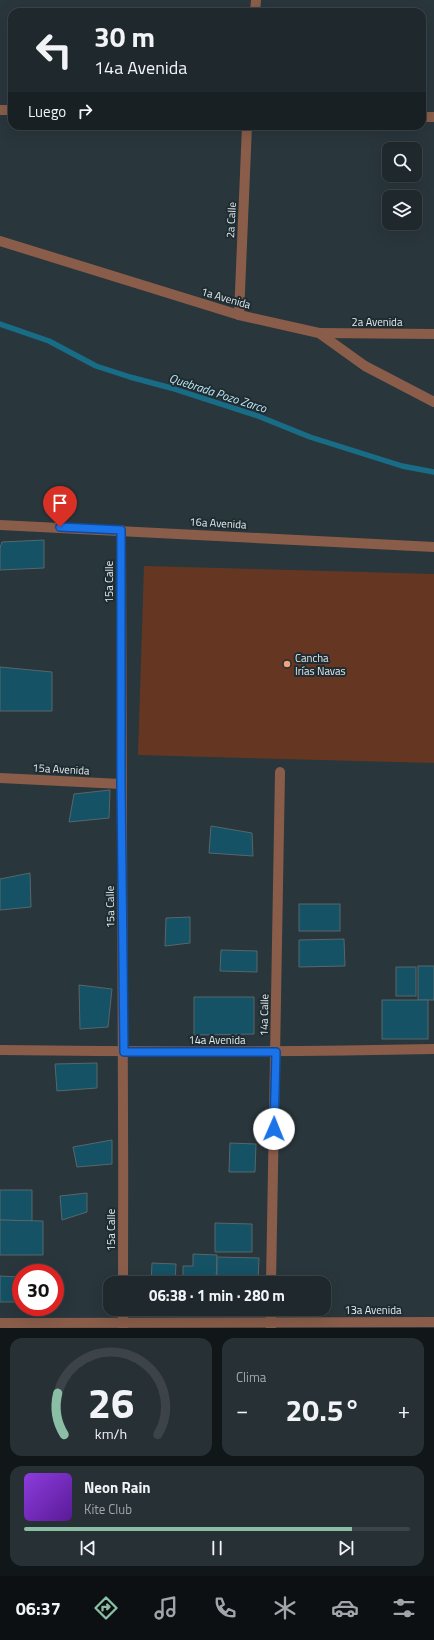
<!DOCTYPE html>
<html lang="es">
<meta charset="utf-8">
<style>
body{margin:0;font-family:"Titillium Web",sans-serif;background:#273035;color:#f1f3f6;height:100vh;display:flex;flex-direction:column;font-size:15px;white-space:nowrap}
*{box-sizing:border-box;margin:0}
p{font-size:13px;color:#a1a6aa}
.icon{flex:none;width:22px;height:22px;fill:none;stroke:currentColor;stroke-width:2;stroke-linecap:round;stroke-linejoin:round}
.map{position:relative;height:1328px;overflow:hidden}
.side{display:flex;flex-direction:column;gap:10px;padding:10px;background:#111619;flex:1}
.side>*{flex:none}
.banner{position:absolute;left:8px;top:8px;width:418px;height:122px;border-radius:12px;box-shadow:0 4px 16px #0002,0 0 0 1px #3c4449;background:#1f282d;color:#f1f3f6;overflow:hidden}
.fabs{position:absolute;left:382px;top:142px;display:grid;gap:8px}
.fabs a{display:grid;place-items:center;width:40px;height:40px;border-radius:8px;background:#1f282d;box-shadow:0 4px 16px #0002,0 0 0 1px #3c4449;font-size:20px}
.speed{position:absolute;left:12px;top:1264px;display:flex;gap:8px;font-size:20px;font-weight:700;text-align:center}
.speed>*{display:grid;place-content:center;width:52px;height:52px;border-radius:50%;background:#1f282d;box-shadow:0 4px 16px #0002,0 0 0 1px #3c4449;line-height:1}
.speed .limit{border:6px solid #d22;background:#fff;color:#111}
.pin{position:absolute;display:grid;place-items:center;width:34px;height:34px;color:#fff;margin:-41px -17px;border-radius:50% 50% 50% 0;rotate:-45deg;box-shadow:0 0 4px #0007}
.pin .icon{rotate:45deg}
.me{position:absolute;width:44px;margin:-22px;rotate:1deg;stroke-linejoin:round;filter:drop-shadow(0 0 3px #0008)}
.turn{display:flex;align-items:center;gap:14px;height:84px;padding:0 20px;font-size:18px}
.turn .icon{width:52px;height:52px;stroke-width:2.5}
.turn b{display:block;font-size:28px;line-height:34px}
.then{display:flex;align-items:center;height:38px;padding:0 20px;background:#0003;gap:8px;font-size:15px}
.big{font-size:30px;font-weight:700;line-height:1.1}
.side .card{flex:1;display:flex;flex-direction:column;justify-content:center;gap:6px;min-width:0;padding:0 14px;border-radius:12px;background:#273035}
.side .dial{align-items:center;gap:0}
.dial svg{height:104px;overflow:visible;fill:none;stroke:#3c4449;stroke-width:7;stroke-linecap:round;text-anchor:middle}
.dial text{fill:#f1f3f6;stroke:none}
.song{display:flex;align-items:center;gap:12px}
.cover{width:48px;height:48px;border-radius:6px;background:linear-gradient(135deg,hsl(270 70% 55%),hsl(270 70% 35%))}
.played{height:4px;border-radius:2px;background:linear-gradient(90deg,#8abfa5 85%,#3c4449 85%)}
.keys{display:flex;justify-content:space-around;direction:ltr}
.heat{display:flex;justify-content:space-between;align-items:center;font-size:22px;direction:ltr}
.side .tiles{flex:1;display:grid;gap:10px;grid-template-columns:1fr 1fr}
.card:last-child{grid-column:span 2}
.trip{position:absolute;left:103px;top:1276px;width:228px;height:40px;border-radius:12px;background:#1f282d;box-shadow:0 4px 16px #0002,0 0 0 1px #3c4449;font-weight:700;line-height:40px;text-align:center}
.menu{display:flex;height:64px;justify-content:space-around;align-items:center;background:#0c1012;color:#a1a6aa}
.menu .icon{width:28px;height:28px}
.menu .on{color:#8abfa5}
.menu b{font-size:18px;color:#f1f3f6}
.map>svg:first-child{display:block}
</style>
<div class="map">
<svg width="434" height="1328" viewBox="0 0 434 1328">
<rect width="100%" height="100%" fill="#29363c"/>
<polygon fill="#653723" points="144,566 434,574 434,763 138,755"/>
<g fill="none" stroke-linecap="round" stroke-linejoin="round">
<polyline stroke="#196c85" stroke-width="5.5" points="0,324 49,341 96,366 130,377 171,388 258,416 310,437 402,466 434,472"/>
</g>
<g fill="#155265" stroke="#57666b">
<polygon points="44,540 44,568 0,570 0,548 2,542"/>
<polygon points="0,667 52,672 52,711 0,711"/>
<polygon points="110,790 109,818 69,822 74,794"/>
<polygon points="211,826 252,833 253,856 209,853"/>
<polygon points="30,873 31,907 0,910 0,879"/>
<rect x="299" y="904" width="41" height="27"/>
<polygon points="190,917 190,943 165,946 166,918"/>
<polygon points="344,939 345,966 299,967 299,940"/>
<polygon points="221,950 257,951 257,972 220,971"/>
<rect x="418" y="966" width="16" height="34"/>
<rect x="396" y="967" width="20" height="29"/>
<polygon points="79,985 112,989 108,1027 80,1029"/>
<polygon points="194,997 254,997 254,1034 194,1035"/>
<rect x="382" y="1000" width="46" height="39"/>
<polygon points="97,1063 97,1088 57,1091 55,1064"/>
<polygon points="112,1140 112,1164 77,1167 73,1147"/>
<polygon points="230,1143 256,1144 255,1172 229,1172"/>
<polygon points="0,1190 32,1190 32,1221 0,1220"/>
<polygon points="87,1193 87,1212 62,1220 60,1196"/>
<polygon points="0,1220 43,1221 43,1255 0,1255"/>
<polygon points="215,1223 252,1224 252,1252 215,1252"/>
<polygon points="193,1254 217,1255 216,1283 183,1283 183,1266 193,1266"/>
<polygon points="217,1257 259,1258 258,1283 217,1283"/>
<polygon points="152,1263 176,1264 175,1283 151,1283"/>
<polygon points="0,1276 21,1277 21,1302 0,1302"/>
</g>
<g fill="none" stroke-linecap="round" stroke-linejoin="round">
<g stroke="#895d4a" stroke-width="10">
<polyline points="255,12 256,0"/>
<polyline points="0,110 12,110"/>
<polyline points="422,117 434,117"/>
<polyline points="0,241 239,315 319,333 365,366 434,402"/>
<polyline points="239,315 247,126"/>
<polyline points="319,333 434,334"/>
<path d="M121 530C121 781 124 1032 123 1283"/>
<polyline points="0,778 121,784"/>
<path d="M0 1050C145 1052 289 1052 434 1049"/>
<polyline points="271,1283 280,772"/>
<polyline points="123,1309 123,1328"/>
<polyline points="0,1323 434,1322"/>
<polyline points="271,1328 271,1309"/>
</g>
<polyline stroke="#895d4a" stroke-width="10" points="0,525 434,547"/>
</g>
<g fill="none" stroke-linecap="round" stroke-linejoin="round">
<defs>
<polyline id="route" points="60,527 121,530 121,784 124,1052 276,1052 274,1129"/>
</defs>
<use href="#route" stroke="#114b97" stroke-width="10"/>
<use href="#route" stroke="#1a73e8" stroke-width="7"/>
</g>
<circle fill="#f2a17e" stroke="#1f2c31" stroke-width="1.5" cx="287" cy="664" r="4"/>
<g text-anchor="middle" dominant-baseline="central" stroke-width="4" stroke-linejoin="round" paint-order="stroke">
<g font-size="11" fill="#e3ecef" stroke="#1f2c31">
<text transform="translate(231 220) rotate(-87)">2a Calle</text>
<text transform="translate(226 298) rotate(16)">1a Avenida</text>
<text x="377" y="322">2a Avenida</text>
<text transform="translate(218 523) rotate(3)">16a Avenida</text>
<text transform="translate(109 582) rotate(-90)">15a Calle</text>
<text transform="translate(61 769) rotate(3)">15a Avenida</text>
<text transform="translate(110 907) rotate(-91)">15a Calle</text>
<text transform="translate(264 1015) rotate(-89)">14a Calle</text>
<text x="217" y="1040">14a Avenida</text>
<text transform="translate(111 1230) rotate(-90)">15a Calle</text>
<text x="373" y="1310">13a Avenida</text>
</g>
<g font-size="11" fill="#e3ecef" stroke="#1f2c31" text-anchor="start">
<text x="295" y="658">Cancha<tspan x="295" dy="13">Irías Navas</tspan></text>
</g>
<g font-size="12" font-style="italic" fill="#c0e7f6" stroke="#1f2c31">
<text transform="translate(218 393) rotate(18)">Quebrada Pozo Zarco</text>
</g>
</g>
</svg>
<div class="fabs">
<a><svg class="icon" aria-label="search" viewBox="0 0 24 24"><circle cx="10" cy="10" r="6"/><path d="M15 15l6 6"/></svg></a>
<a><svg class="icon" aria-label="layers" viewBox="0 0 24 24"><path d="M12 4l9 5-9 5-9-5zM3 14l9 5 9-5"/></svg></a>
</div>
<div class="speed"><div class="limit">30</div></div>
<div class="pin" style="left:60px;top:527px;background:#d93025"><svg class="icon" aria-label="arrive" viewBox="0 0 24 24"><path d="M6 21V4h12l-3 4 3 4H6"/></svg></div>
<svg class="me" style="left:274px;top:1129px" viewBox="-20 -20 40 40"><circle r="19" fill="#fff"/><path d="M0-13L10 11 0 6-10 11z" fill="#1a73e8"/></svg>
<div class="trip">06:38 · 1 min · 280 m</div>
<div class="banner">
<div class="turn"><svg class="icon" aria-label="left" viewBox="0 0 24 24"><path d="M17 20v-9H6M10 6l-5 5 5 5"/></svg><div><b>30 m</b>14a Avenida</div></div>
<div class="then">Luego<svg class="icon" aria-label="right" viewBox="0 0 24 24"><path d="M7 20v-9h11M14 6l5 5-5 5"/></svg></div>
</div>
</div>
<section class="side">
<div class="tiles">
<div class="card dial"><svg viewBox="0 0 100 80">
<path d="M14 69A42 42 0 1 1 86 69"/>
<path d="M14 69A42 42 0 0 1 9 37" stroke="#8abfa5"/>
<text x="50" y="56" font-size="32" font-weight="700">26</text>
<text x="50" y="72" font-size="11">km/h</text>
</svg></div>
<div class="card"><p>Clima</p>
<div class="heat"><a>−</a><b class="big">20.5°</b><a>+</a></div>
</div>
<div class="card">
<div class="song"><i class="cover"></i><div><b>Neon Rain</b><p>Kite Club</p></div></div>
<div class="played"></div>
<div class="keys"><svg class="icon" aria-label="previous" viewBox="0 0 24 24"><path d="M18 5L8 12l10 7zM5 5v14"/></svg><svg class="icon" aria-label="pause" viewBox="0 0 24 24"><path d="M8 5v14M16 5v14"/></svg><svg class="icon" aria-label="next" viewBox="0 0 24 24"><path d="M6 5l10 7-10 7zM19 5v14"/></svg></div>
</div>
</div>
</section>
<nav class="menu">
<b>06:37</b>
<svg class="icon on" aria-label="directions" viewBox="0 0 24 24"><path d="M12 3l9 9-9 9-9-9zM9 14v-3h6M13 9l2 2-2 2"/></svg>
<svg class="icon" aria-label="music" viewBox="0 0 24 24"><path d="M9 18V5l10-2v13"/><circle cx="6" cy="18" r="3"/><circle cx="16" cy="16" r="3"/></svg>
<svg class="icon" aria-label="phone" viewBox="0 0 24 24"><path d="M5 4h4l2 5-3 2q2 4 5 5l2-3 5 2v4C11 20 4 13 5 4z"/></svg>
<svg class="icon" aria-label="climate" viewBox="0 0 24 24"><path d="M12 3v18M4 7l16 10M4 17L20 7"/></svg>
<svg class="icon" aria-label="car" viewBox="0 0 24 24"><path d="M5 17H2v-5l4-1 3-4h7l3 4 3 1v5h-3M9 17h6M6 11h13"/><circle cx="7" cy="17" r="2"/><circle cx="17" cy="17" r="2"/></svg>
<svg class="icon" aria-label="filters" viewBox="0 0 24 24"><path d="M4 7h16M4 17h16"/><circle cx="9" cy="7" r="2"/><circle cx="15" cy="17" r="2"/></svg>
</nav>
